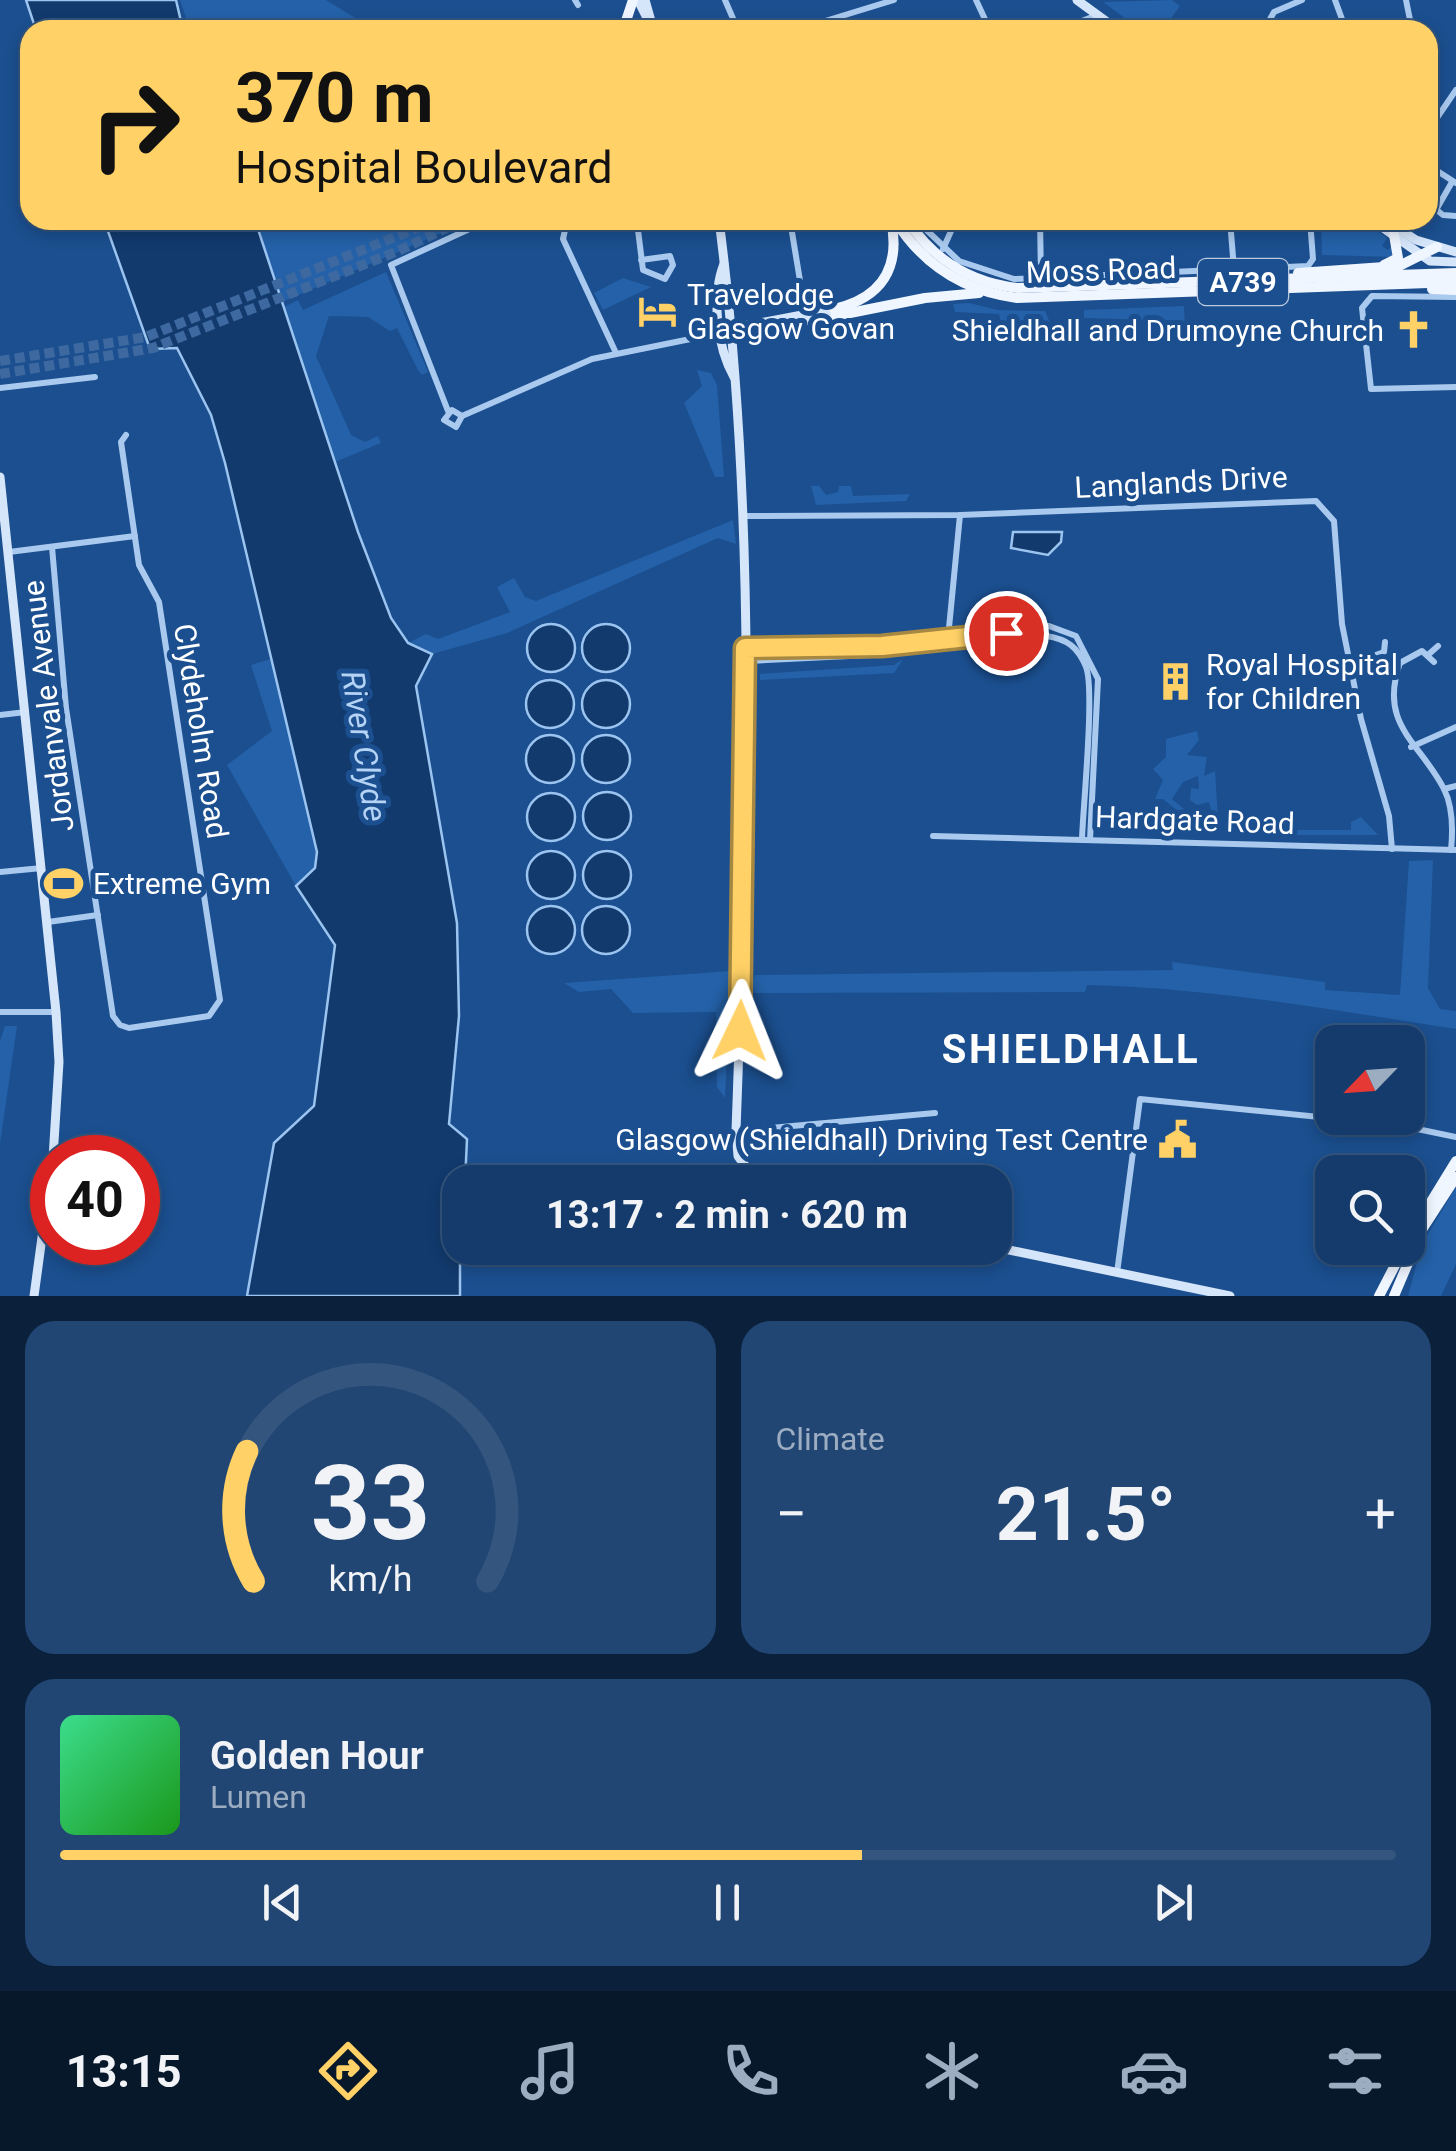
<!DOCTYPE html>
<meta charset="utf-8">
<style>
body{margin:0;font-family:Roboto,sans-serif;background:#214673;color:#f1f3f6;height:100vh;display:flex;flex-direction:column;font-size:38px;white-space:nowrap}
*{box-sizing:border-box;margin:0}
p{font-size:32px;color:#9dadc1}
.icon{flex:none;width:55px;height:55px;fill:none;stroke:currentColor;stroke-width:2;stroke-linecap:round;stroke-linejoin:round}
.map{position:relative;height:1296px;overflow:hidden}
.side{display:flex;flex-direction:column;gap:25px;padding:25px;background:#0b203b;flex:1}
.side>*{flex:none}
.banner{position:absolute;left:20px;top:20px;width:1418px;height:210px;border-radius:30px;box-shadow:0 5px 15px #0003,0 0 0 2px #33557e;background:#ffd166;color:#111;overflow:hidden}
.needle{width:65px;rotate:245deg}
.buttons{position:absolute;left:1315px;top:1025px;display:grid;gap:20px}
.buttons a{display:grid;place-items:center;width:110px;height:110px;border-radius:20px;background:#143b6b;box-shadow:0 5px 15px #0003,0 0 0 2px #33557e;font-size:50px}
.speed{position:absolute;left:30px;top:1135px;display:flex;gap:20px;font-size:50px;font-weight:700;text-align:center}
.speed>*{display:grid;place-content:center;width:130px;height:130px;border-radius:50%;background:#143b6b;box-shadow:0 5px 15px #0003,0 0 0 2px #33557e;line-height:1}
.speed .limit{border:15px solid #d22;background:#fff;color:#111}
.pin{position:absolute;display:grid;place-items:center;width:85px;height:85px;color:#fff;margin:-42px;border:5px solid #fff;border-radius:50%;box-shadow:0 2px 10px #0007}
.me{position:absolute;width:110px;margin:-55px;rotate:2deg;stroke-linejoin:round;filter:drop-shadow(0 0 8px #0008)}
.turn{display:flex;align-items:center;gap:35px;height:210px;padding:0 50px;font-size:45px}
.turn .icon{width:130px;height:130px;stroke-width:2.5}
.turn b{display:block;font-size:70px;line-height:85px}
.big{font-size:75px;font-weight:700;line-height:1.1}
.side .widget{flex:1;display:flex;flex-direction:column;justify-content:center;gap:15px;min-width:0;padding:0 35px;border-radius:30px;background:#214673}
.side .dial{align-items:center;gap:0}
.dial svg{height:260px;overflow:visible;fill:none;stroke:#33557e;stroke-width:7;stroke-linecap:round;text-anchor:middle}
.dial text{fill:#f1f3f6;stroke:none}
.song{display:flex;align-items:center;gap:30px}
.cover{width:120px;height:120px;border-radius:15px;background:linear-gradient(135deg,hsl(150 70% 55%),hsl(120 70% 35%))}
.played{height:10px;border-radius:5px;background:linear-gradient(90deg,#ffd166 60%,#33557e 60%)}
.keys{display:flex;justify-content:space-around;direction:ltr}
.heat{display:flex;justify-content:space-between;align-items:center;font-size:55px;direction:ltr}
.side .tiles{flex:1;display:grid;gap:25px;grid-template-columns:1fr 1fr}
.widget:last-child{grid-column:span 2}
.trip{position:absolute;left:442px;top:1165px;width:570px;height:100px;border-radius:30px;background:#143b6b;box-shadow:0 5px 15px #0003,0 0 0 2px #33557e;font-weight:700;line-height:100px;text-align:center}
.tab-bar{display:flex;height:160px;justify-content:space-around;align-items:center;background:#08182b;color:#9dadc1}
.tab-bar .icon{width:70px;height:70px}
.tab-bar .current{color:#ffd166}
.tab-bar b{font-size:45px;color:#f1f3f6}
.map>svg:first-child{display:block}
</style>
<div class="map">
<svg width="1456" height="1296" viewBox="0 0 1456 1296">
<rect width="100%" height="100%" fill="#1b4f8f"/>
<g fill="#2461a8" fill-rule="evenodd">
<polygon points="180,0 326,0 375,30 190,30"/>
<polygon points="1172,0 1180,6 1162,30 1141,30 1103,2"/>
<polygon points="255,220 472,220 282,302"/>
<polygon points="1321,220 1362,220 1387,238 1382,246 1388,250 1394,244 1394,257 1322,255"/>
<polygon points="386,272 428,372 422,375 418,370 397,328 390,331 368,317 329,316 316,356 351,435 365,442 378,436 381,443 335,462 284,307 298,300 303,310"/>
<polygon points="623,278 651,287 603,310 594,293"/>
<polygon points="969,303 998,310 1045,311 1051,325 1002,326 999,314 955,312 953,304"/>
<polygon points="1184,306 1185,329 1153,320 1084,318 1084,310"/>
<polygon points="697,370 711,373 717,385 724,477 715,477 684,403 702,386"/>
<polygon points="811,486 819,486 826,495 838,492 839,486 851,486 853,496 910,494 906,501 816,505"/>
<polygon points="733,520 736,544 718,538 507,633 432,654 408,643 426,634 438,639 510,612 497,587 514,578 525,597 536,601"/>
<polygon points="274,658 317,852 315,867 296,886 227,765 272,731 251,665"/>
<polygon points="903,659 894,673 760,680 760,674 894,665"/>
<path d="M1197 731 1199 740 1187 755 1207 757 1204 776 1215 771 1219 834 1207 820 1184 816 1163 799H1155L1163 780 1153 769 1166 757V739ZM1198 776 1199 789 1191 788 1190 800 1197 805 1209 802 1211 810 1201 816 1189 813 1172 799 1183 782Z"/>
<polygon points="1361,817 1378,835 1272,835 1272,830 1351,830 1351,822"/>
<path d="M1433 860 1428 988 1440 1009 1456 1011V1029C1332 1010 1212 988 1087 985L1085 992 747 993 755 975 1173 970 1172 962 1325 982V990L1400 995 1409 861Z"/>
<polygon points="731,971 725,1098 717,1087 716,1012 633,1013 611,989 579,992 564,983"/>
<polygon points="5,1026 17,1026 0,1144 0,1041"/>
<polygon points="1456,1187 1456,1264 1441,1296 1408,1296 1422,1244"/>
</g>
<g fill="#123a6d" stroke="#9cc4f0" stroke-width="2.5">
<polygon points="26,0 176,0 183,30 36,30"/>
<polygon points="104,220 255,220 358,532 391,618 408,643 432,654 416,686 457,923 459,1016 449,1124 467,1139 465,1182 460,1182 460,1296 247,1296 274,1143 314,1106 335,945 296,886 315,868 317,852 225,463 211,415 177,348 150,349"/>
<polygon points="1013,532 1062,532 1061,542 1048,555 1011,548"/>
<circle cx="606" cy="648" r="24"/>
<circle cx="551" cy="648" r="24"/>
<circle cx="550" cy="704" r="24"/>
<circle cx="606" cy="704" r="24"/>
<circle cx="550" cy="759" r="24"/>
<circle cx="606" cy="759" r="24"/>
<circle cx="607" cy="816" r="24"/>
<circle cx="551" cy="817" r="24"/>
<circle cx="551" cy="875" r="24"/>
<circle cx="607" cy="875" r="24"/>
<circle cx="551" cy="930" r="24"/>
<circle cx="606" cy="930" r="24"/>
</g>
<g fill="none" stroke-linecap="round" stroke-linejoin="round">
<g stroke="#3d69a0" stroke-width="10" stroke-dasharray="10 5" stroke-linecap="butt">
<polyline points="0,361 146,337 437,220"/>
<polyline points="0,374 153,348 398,251 463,220"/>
</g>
<g stroke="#a9c9ee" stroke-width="6">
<polyline points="575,0 578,5"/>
<polyline points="725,0 738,30"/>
<polyline points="976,0 990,30"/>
<polyline points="1335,0 1346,30"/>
<polyline points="1406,0 1412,30"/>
<polyline points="705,30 733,20"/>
<polyline points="796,30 894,0"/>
<polyline points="1059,30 1097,15"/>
<polyline points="1264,30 1274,12 1302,0"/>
<polyline points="1428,131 1456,90"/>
<polyline points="1428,165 1456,183"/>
<polyline points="1428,203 1443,215 1456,216"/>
<polyline points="1436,210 1452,182"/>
<polyline points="586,220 565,230 563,239 616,353"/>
<polyline points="636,220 637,222 643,270 665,279 673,265 670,256 641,260"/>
<polyline points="790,220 806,317"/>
<polyline points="916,220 959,261 1014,279 1308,266 1313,259 1310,220"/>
<polyline points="1040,220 1041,277"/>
<polyline points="1230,220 1234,269"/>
<polyline points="943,249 956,220"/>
<polyline points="1456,297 1372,296 1362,308 1371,389 1456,387"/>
<polyline points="0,388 95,377"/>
<polyline points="448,411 391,265 489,220"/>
<polyline points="462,416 452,410 444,420 456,427 462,416 592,359 720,333"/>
<polyline points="745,516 960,515 1316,501 1334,521 1342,624 1361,719 1389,816 1392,849"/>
<polyline points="52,547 66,708 113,1016 120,1025 129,1028 209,1016 220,1000 159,602 139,565 121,442 126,435"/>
<polyline points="9,552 135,536"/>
<polyline points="948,638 960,515"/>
<polyline points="746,648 882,645 1049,626 1076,636 1098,679 1090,840"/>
<polyline points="1429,654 1438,646"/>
<polyline points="1373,656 1384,652 1385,642"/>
<path d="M746 661 890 654 1046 636C1067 639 1078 647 1086 667 1095 690 1083 807 1082 839"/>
<path d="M1434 662 1422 651 1400 663C1378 725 1420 742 1444 789 1453 807 1453 830 1451 850"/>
<polyline points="0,715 26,712"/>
<polyline points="1411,747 1456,727"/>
<polyline points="1444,789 1456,786"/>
<polyline points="933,836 1456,850"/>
<polyline points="0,872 42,868"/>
<polyline points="48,922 98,915"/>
<polyline points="0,1012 56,1012"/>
<polyline points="736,1131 935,1113"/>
<polyline points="1117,1273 1140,1099 1398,1125 1456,1137"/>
</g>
<g stroke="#d6e6fa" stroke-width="9">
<polyline points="638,0 653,30"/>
<polyline points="645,0 651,21"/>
<polyline points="1077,0 1118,30"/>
<path d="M719 220C758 520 747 828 736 1131L738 1156 757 1182"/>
<polyline points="1372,220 1430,261 1456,262"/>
<polyline points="1385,220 1416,240 1456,252"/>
<path d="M724 264C711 297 717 347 734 377"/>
<polyline points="727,329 834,309"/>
<polyline points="728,334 835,316"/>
<polyline points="0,477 56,1012 59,1062 53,1158"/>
<polyline points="995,1247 1230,1296"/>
<polyline points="34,1296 52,1164"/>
</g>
<g stroke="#f0f6ff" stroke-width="10">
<polyline points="623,30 633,0"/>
<path d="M895 220C923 265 965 291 1017 298L1456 282"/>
<path d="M907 220C933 259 971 283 1018 288L1456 273"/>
<polyline points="1384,265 1398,258 1394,235"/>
<polyline points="1298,273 1399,266 1437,247"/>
<polyline points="1432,289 1456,290"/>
<path d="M834 309C882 298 901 268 891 220"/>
<polyline points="835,316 925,298 979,293"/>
<polyline points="1408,1239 1456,1161"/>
<polyline points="1379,1296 1404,1248"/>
<polyline points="1394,1296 1423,1228 1456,1177"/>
</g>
</g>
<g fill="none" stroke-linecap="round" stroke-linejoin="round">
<defs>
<polyline id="route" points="740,1031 745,648 882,646 1006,633"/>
</defs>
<use href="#route" stroke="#a68842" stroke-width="25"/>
<use href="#route" stroke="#ffd166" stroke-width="18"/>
</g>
<defs>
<symbol id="hotel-bare" viewBox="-9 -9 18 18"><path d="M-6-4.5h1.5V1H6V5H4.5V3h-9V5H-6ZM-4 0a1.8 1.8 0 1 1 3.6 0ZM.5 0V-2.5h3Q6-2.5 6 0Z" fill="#ffd166" stroke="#1b4f8f" stroke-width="2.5" paint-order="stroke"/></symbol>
<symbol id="church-bare" viewBox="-9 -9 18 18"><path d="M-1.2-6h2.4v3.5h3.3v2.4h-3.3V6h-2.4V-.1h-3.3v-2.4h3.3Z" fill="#ffd166" stroke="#1b4f8f" stroke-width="2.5" paint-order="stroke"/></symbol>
<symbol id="building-bare" viewBox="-9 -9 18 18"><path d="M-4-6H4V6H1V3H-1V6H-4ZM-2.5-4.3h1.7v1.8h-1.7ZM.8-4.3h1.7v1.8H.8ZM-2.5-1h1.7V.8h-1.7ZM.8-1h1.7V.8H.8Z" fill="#ffd166" stroke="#1b4f8f" stroke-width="2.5" paint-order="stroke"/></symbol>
<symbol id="stadium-bare" viewBox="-9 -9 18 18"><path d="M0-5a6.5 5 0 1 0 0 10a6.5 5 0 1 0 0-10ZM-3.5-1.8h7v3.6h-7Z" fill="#ffd166" stroke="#1b4f8f" stroke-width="2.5" paint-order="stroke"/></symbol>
<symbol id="civic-bare" viewBox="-9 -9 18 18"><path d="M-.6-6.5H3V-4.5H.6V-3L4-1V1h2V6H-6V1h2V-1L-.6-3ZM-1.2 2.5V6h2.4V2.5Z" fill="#ffd166" stroke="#1b4f8f" stroke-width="2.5" paint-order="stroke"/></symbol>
</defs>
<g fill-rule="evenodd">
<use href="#hotel-bare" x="630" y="284" width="55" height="55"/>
<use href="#church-bare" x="1386" y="302" width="55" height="55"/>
<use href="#building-bare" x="1148" y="654" width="55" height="55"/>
<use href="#stadium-bare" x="36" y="856" width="55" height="55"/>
<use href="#civic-bare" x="1150" y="1112" width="55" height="55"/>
</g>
<g text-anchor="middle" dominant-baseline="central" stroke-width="10" stroke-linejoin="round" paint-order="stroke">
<rect fill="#1b4f8f" stroke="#bbcadd" stroke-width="2.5" x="1198" y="259" width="90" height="46" rx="8"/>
<g font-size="28" font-weight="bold" fill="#fff">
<text x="1243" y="282">A739</text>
</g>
<g font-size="30" fill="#fff" stroke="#1b4f8f">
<text transform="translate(1101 270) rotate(-2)">Moss Road</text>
<text transform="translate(1181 482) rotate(-3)">Langlands Drive</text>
<text transform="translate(48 706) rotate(-97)">Jordanvale Avenue</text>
<text transform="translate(201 731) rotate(81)">Clydeholm Road</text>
<text transform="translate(1195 820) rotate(2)">Hardgate Road</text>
</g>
<g font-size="30" fill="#fff" stroke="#1b4f8f" text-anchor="start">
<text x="687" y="294">Travelodge<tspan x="687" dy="34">Glasgow Govan</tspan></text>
<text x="1384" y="330" text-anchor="end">Shieldhall and Drumoyne Church</text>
<text x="1206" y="664">Royal Hospital<tspan x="1206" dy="34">for Children</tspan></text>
<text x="93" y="883">Extreme Gym</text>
<text x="1148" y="1139" text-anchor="end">Glasgow (Shieldhall) Driving Test Centre</text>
</g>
<g font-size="32" font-style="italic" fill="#b5d3f5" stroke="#1b4f8f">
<text transform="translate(364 746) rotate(81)">River Clyde</text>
</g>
<g font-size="40" font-weight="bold" letter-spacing="2.5" fill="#fff" stroke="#1b4f8f">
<text x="1071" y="1049">SHIELDHALL</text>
</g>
</g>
</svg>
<div class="buttons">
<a><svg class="needle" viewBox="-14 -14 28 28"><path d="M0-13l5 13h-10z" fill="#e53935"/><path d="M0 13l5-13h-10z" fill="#9dadc1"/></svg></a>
<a><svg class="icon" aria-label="search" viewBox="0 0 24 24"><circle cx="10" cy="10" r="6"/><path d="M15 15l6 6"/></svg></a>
</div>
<div class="speed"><div class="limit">40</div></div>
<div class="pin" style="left:1006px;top:633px;background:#d93025"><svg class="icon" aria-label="arrive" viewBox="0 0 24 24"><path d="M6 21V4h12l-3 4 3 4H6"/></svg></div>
<svg class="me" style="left:740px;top:1031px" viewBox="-20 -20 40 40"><path d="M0-17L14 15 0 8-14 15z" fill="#ffd166" stroke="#fff" stroke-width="4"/></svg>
<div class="trip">13:17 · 2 min · 620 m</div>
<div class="banner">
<div class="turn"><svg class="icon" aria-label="right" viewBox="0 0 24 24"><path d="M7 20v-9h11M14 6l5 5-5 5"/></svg><div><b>370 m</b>Hospital Boulevard</div></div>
</div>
</div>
<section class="side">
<div class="tiles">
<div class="widget dial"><svg viewBox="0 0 100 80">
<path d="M14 69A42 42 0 1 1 86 69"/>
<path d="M14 69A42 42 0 0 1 12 29" stroke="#ffd166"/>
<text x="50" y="56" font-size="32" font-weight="700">33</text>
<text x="50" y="72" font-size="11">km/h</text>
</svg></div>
<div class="widget"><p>Climate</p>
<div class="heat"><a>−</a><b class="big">21.5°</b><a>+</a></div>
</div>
<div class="widget">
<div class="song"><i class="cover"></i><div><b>Golden Hour</b><p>Lumen</p></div></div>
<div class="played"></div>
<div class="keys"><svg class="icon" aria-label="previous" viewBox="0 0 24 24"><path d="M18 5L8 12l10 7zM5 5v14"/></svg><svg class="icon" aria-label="pause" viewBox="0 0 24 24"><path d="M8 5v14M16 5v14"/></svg><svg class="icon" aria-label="next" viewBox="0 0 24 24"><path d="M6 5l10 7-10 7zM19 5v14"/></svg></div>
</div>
</div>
</section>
<nav class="tab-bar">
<b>13:15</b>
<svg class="icon current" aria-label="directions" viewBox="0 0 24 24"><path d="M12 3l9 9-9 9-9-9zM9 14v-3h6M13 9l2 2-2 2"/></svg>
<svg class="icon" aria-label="music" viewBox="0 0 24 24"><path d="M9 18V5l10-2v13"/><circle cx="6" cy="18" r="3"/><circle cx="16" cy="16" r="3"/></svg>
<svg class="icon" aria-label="phone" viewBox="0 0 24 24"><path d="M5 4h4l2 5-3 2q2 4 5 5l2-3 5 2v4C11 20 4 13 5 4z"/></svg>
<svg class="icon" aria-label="climate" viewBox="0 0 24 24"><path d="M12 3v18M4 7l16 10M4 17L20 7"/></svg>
<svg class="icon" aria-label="car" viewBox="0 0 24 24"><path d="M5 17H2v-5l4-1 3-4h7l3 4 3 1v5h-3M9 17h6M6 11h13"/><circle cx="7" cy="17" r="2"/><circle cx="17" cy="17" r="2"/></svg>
<svg class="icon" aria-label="filters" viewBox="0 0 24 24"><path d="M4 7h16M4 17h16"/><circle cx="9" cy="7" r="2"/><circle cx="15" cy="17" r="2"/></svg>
</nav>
